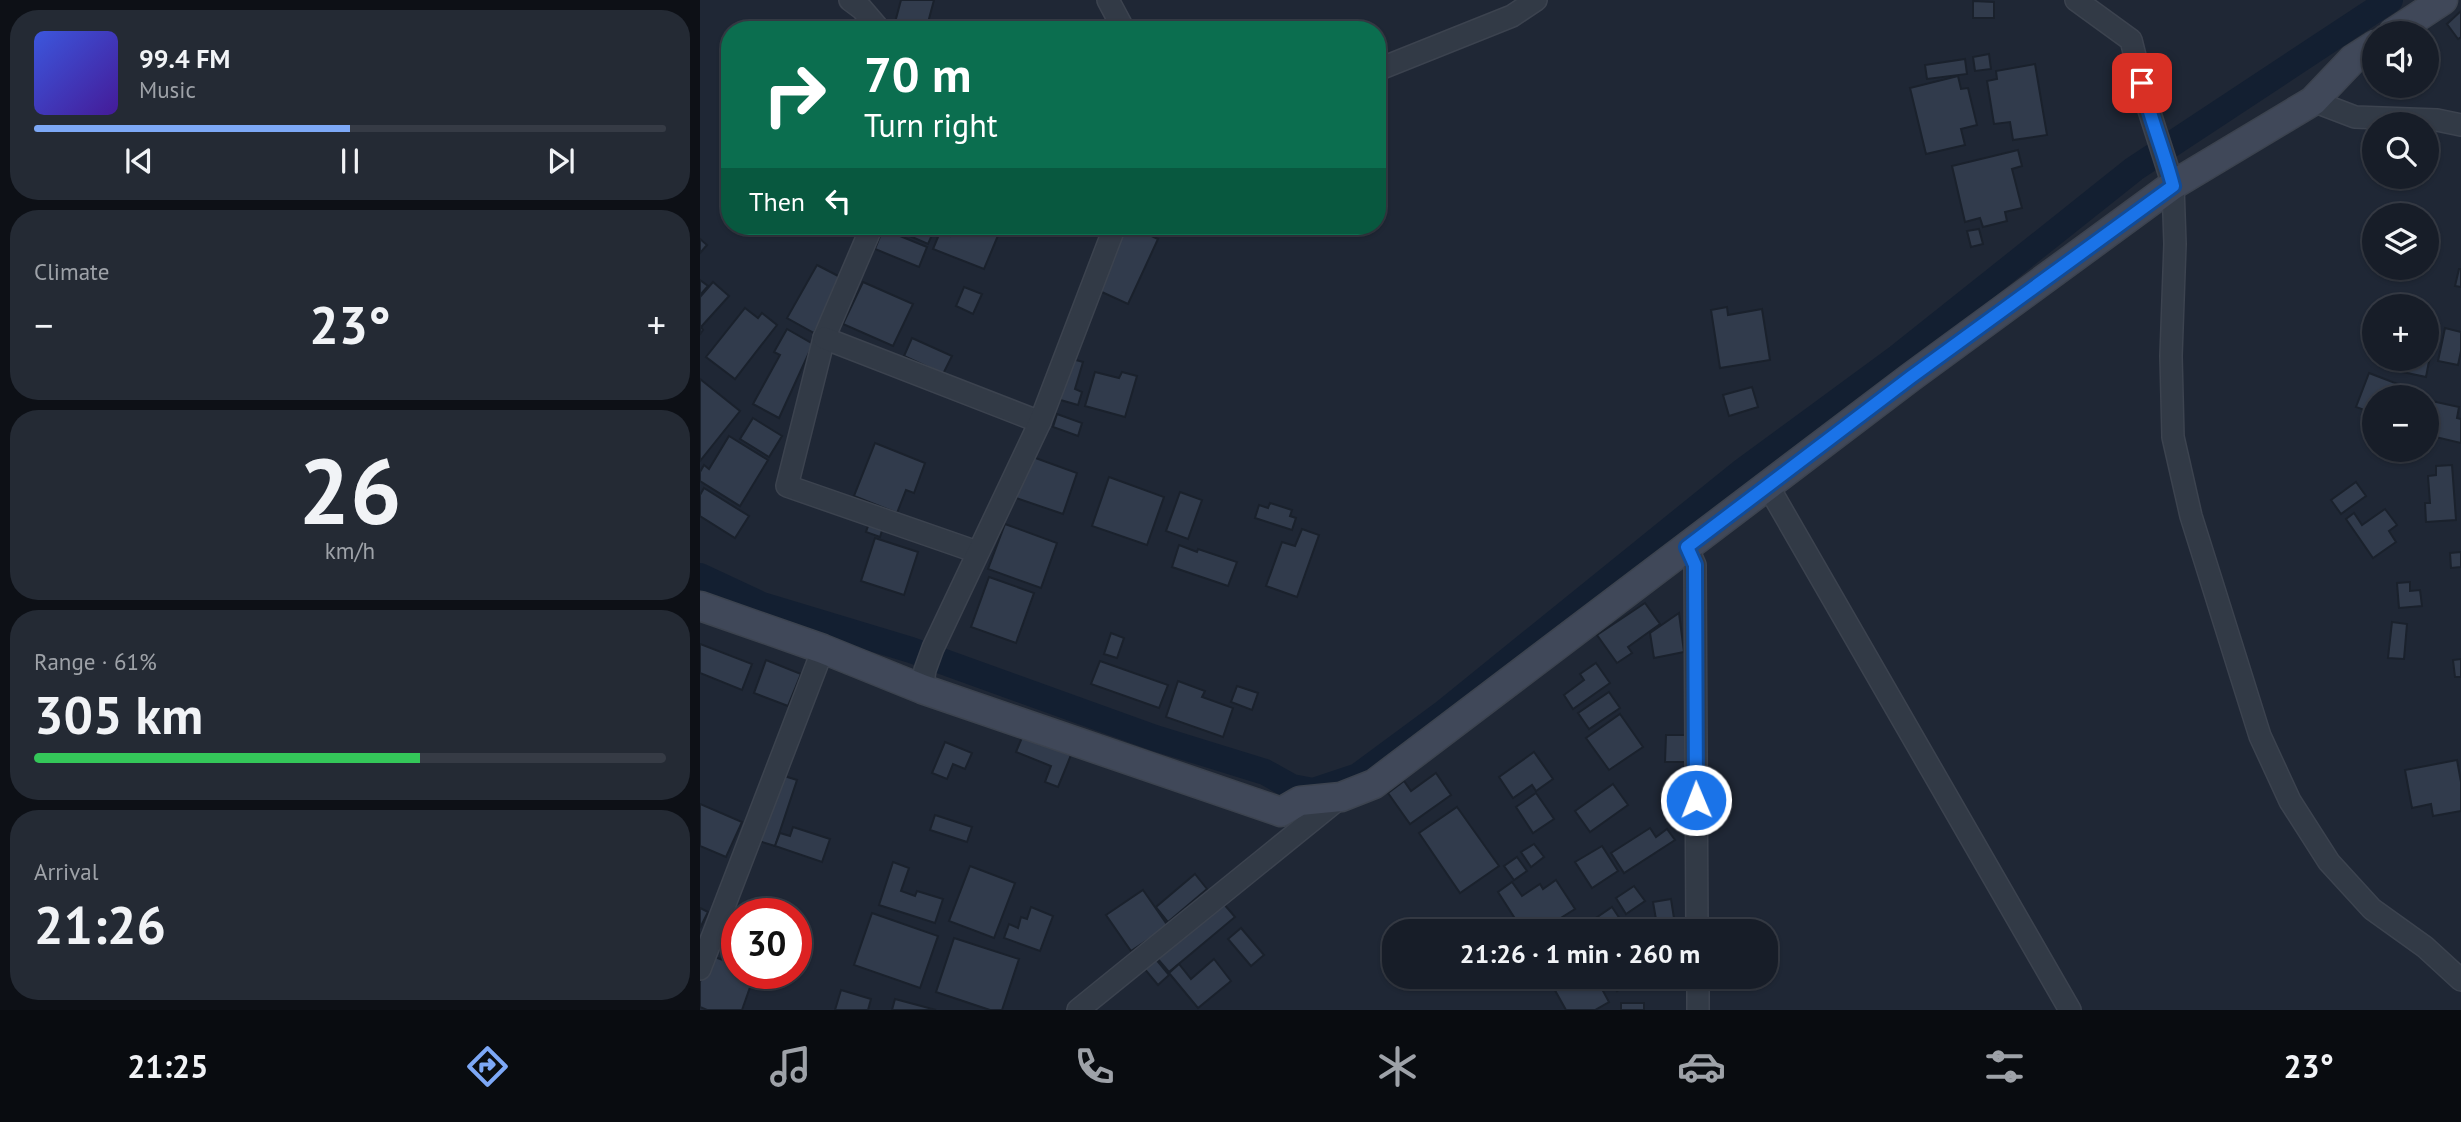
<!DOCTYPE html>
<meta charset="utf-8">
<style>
body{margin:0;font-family:"PT Sans",sans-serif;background:#242a34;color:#f1f3f6;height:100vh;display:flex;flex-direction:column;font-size:26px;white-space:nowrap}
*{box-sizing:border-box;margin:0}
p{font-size:23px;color:#9ea2a8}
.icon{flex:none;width:38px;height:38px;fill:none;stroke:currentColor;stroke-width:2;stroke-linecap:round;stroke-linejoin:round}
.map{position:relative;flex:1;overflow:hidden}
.details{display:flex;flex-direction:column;gap:10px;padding:10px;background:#0d1016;width:700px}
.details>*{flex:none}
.guide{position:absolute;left:21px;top:21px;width:665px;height:214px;border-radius:28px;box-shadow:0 2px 5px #0004,0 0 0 2px #363b45;background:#0b6e4f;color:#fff;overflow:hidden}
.controls{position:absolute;left:1662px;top:21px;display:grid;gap:14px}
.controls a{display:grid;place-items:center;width:77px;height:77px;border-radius:50%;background:#171d28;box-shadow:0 2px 5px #0004,0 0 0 2px #363b45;font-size:35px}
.speed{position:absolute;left:21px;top:898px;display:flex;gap:14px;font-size:35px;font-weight:700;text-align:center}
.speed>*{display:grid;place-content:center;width:91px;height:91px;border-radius:50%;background:#171d28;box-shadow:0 2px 5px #0004,0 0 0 2px #363b45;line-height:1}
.speed .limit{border:10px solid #d22;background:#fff;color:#111}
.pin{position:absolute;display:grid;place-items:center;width:60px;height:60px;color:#fff;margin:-30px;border-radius:14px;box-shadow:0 4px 10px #0006}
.me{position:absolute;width:77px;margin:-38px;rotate:359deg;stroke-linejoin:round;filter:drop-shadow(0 0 5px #0008)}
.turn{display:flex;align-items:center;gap:24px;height:147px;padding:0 28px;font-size:32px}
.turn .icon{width:91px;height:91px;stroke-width:2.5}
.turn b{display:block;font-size:49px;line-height:60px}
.then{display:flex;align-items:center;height:66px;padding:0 28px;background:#0003;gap:14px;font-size:26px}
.big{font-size:52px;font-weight:700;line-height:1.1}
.details .tile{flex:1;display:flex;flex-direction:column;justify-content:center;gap:10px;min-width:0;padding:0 24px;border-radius:28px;background:#242a34}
.details .dial{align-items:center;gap:0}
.dial b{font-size:91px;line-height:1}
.song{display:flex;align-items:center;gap:21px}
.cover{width:84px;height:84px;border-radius:10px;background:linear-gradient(135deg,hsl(230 70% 55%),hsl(260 70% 35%))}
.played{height:7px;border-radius:4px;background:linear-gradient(90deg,#7da8f6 50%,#363b45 50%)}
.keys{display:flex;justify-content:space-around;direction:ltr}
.heat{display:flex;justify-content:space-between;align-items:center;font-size:38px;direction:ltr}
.charge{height:10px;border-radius:5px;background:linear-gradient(90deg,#34c759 61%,#363b45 0)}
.trip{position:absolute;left:682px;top:919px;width:396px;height:70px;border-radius:28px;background:#171d28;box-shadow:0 2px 5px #0004,0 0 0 2px #363b45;font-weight:700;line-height:70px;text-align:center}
.menu{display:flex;height:112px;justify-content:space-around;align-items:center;background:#090c10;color:#9ea2a8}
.menu .icon{width:49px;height:49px}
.menu .current{color:#7da8f6}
.menu b{font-size:32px;color:#f1f3f6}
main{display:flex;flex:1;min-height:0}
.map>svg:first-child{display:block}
</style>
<main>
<section class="details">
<div class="tile">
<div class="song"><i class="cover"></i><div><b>99.4 FM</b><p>Music</p></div></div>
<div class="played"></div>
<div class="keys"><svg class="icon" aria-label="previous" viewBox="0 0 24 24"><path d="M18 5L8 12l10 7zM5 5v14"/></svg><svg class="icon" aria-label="pause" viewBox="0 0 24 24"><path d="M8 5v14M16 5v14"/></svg><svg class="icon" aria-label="next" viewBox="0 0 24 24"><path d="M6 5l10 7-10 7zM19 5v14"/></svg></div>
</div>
<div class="tile"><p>Climate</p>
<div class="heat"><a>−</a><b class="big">23°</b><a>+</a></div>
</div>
<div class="tile dial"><b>26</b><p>km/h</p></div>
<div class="tile"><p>Range · 61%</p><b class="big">305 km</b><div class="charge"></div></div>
<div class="tile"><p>Arrival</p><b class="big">21:26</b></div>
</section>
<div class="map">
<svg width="1761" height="1010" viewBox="0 0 1761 1010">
<rect width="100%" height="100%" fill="#1f2735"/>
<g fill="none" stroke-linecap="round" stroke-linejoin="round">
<polyline stroke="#131f31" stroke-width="26" points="0,576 62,605 211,650 455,738 565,772 592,787 613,791 658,776 742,714 1040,473 1198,357 1434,169 1690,0"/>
</g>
<g fill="#313b4c" stroke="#1a212c" stroke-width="2">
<polygon points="201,0 234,0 226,30 193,30"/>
<polygon points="1273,1 1294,2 1294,18 1273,18"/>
<polygon points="1761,11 1761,37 1758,39 1747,24"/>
<polygon points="1289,54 1291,69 1275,71 1273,57"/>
<polygon points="1265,59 1267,74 1227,79 1225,65"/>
<polygon points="1335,64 1347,135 1313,140 1310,122 1294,124 1287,81 1297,79 1296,71"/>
<polygon points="1258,76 1261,89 1268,88 1277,125 1261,129 1265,145 1226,154 1210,88"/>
<polygon points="1318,150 1322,166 1312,169 1322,208 1305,212 1307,221 1283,227 1280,218 1265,222 1252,166"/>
<polygon points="187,226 236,226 228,244"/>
<polygon points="254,226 302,226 284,269 233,249 240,232 250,236"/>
<polygon points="422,226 430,226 458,239 428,304 393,288"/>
<polygon points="183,229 227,247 219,267 175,249"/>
<polygon points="1279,229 1283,244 1271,247 1267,231"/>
<polygon points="0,239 7,245 0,253"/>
<polygon points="117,265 144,279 114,333 87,318"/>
<polygon points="1759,269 1761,269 1761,287 1755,286"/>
<polygon points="0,280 8,286 0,295"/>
<polygon points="13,282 29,296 1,327 3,330 0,334 0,297"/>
<polygon points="163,282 213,304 193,346 143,324"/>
<polygon points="264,287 282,294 273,314 256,306"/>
<polygon points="1027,307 1028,315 1062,309 1070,360 1020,368 1011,310"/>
<polygon points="45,308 58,318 62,313 77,325 35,379 6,357"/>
<polygon points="1727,326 1737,328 1731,352 1727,351"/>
<polygon points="1745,328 1761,332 1761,351 1758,365 1738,361"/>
<polygon points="87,329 113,344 79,418 53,404 80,355 74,352"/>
<polygon points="212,338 252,356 243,374 204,356"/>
<polygon points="1727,356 1730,356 1726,377 1693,370 1696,359 1727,359"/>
<polygon points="369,358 383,362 375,389 382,392 378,405 357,399"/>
<polygon points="395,372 419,378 422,372 437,376 425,417 385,406"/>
<polygon points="1669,373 1703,386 1699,397 1675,397 1675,414 1656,407"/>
<polygon points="0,379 40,411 0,461"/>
<polygon points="1052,387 1058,407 1029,416 1023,395"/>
<polygon points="1727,400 1759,407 1757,418 1761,419 1761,443 1727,435"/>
<polygon points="357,414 382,423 378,436 353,427"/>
<polygon points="53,418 82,436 69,457 40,439"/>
<polygon points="29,436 68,460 40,506 0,481 0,472 4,465 9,469"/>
<polygon points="175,443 225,463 214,493 206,490 197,513 154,496"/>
<polygon points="330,456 377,473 363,514 316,498"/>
<polygon points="1752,465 1756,520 1726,522 1725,503 1730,503 1728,476 1736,475 1736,466"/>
<polygon points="409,477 464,497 447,545 392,526"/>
<polygon points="1656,482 1666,496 1641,514 1631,500"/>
<polygon points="4,488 49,516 35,538 0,516 0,495"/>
<polygon points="480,492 502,500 488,539 466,531"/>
<polygon points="570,503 592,510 590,516 596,518 592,530 555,518 559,505 568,508"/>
<polygon points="1685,509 1697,525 1689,531 1696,542 1673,558 1646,519 1654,513 1662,525"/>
<polygon points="171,517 185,521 180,537 166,532"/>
<polygon points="305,524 357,543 341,588 288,569"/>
<polygon points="602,529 619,535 597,597 566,586 582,542 595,546"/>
<polygon points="175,538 218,552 204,595 161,581"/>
<polygon points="479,545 497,552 498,549 537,562 528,586 472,567"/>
<polygon points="1761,552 1761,567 1751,568 1750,553"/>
<polygon points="289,577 334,593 316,643 271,627"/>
<polygon points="1710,582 1710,591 1720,590 1722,606 1699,608 1697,583"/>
<polygon points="945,603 960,624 928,647 932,653 917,663 897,635"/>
<polygon points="979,613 984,652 954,658 950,633"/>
<polygon points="1692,622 1707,624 1704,659 1688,658"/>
<polygon points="411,633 424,638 417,658 404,654"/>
<polygon points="0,644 52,664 42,690 0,673"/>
<polygon points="1761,659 1761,677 1755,677 1753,660"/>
<polygon points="66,660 101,674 88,706 54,693"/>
<polygon points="400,661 468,685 459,708 391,684"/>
<polygon points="896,663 910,683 873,709 864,695 884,680 880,674"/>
<polygon points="478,681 505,691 502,697 533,708 523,737 466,717"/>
<polygon points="537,686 558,693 552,710 531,702"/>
<polygon points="909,692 920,708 889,729 878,713"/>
<polygon points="920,714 943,747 909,770 886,738"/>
<polygon points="323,735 371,755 358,787 345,782 351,766 316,752"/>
<polygon points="966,735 985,735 985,762 965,762"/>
<polygon points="245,742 272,753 265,769 253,764 247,779 232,773"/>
<polygon points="834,752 853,779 836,791 832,785 813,798 799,777"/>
<polygon points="1757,760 1761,782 1761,811 1733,816 1731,804 1712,808 1705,770"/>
<polygon points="736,773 751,795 710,824 688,793 704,781 711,791"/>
<polygon points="81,775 97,780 75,846 59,841"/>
<polygon points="913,784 928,805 890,832 875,811"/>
<polygon points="836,793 854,819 833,833 816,807"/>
<polygon points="0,804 42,822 26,857 0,846"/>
<polygon points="757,807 799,866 760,893 719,833"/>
<polygon points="235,815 272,827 267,842 230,830"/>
<polygon points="93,827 130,839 122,862 75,846 80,833 90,836"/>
<polygon points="950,828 956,837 967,829 975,840 924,873 911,853"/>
<polygon points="834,844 844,857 831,867 821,852"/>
<polygon points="902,846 918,871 892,888 875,862"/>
<polygon points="817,857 827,871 814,880 804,866"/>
<polygon points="193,862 209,868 201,891 215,896 217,891 243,899 235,923 179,905"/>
<polygon points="270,866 315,883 294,938 249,921"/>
<polygon points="495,874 507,889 468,922 456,907"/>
<polygon points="856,880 875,909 840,931 823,931 798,892 812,882 822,896 840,884 843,889"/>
<polygon points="934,886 945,901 926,914 916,898"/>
<polygon points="443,890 468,926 431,951 406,915"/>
<polygon points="971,899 976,931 958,931 953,902"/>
<polygon points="523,903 535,917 469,972 457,958"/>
<polygon points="331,907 353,916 340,951 304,938 309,924 318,928 321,917 327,919"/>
<polygon points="912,907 924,925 915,931 877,931"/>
<polygon points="0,908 8,912 0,928"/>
<polygon points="172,913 238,936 220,988 154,965"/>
<polygon points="541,928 564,955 551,966 528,939"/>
<polygon points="254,938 319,959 302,1010 290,1010 236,992"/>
<polygon points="9,955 37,965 37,973 55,973 42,1010 7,1010 0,1007 0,982"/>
<polygon points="455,958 469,975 458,985 443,967"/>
<polygon points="514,959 531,981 498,1008 469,973 479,964 491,979"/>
<polygon points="847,976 895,976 909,1002 895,1010 866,1010"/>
<polygon points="908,976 940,976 917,991"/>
<polygon points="141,990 171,999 168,1010 135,1010"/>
<polygon points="195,999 236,1010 192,1010"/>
<rect x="921" y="1003" width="23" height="7"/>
</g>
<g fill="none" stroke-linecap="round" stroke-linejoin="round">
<defs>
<g id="street">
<polyline points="150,0 162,9 180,30"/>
<polyline points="408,0 424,30"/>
<polyline points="1376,0 1431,40 1447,104 1473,185 1475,244 1471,356 1473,437 1491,516 1560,736 1590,801 1629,862 1672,909 1725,947 1761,980"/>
<polyline points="677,70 812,16 836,0"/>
<polyline points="1613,101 1655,117 1737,120 1761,125"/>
<polyline points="172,226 124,338 87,486 277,552"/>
<polyline points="124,338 340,422"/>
<polyline points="1068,486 1370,1010"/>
<polyline points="987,547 995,565 997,931"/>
<polyline points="222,689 225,670 233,648 340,422 415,226"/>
<polyline points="0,969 123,649"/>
<polyline points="998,976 998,1010"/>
<polyline points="378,1010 641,797"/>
</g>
<g id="secondary">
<polyline points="1693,33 1743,0"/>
<polyline points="0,606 123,649 222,689 581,812 600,801 641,797 674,784 1211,377 1473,185 1613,101 1653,59 1675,45"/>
</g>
</defs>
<use href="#street" stroke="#3c434f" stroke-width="24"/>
<use href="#secondary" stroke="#3c434f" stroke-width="31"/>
<use href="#street" stroke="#323a46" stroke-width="21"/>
<use href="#secondary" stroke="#404859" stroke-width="28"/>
</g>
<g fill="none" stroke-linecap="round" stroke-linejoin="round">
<defs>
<path id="route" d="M996 800 995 565 987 547 1211 377 1473 186C1464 151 1450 118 1442 83"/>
</defs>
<use href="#route" stroke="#114b97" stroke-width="18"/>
<use href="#route" stroke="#1a73e8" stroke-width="12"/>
</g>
</svg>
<div class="controls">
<a><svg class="icon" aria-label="sound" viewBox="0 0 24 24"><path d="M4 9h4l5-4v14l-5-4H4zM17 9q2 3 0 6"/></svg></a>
<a><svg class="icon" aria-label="search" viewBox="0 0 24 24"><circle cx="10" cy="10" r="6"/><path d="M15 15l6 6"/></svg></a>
<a><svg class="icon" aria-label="layers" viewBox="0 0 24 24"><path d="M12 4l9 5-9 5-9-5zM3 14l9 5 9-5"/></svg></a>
<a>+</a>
<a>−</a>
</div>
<div class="speed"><div class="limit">30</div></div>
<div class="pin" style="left:1442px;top:83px;background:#d93025"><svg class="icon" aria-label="arrive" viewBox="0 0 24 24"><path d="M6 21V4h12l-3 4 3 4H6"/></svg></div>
<svg class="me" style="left:996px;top:800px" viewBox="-20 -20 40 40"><circle r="17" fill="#1a73e8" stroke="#fff" stroke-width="3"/><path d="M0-11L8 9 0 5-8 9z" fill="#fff"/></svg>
<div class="trip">21:26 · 1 min · 260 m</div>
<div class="guide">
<div class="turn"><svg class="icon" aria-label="right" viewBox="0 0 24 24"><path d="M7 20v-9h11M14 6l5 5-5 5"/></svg><div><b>70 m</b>Turn right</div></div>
<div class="then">Then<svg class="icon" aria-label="left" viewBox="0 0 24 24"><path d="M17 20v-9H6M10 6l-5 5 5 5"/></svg></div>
</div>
</div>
</main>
<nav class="menu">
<b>21:25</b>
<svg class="icon current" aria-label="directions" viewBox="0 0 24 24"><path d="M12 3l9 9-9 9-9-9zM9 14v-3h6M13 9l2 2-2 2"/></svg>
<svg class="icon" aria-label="music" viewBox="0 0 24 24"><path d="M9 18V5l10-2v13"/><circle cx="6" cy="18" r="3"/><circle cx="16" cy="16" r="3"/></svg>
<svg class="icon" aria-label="phone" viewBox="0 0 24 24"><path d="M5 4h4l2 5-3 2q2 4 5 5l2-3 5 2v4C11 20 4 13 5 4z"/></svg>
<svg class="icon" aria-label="climate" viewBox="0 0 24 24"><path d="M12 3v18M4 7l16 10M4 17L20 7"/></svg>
<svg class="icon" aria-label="car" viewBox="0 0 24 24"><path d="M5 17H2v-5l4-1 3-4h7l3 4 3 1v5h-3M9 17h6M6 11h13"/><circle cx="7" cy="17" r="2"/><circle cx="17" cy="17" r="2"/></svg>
<svg class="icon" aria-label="filters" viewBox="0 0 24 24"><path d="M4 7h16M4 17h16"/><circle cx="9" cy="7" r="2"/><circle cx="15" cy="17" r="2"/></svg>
<b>23°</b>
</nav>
